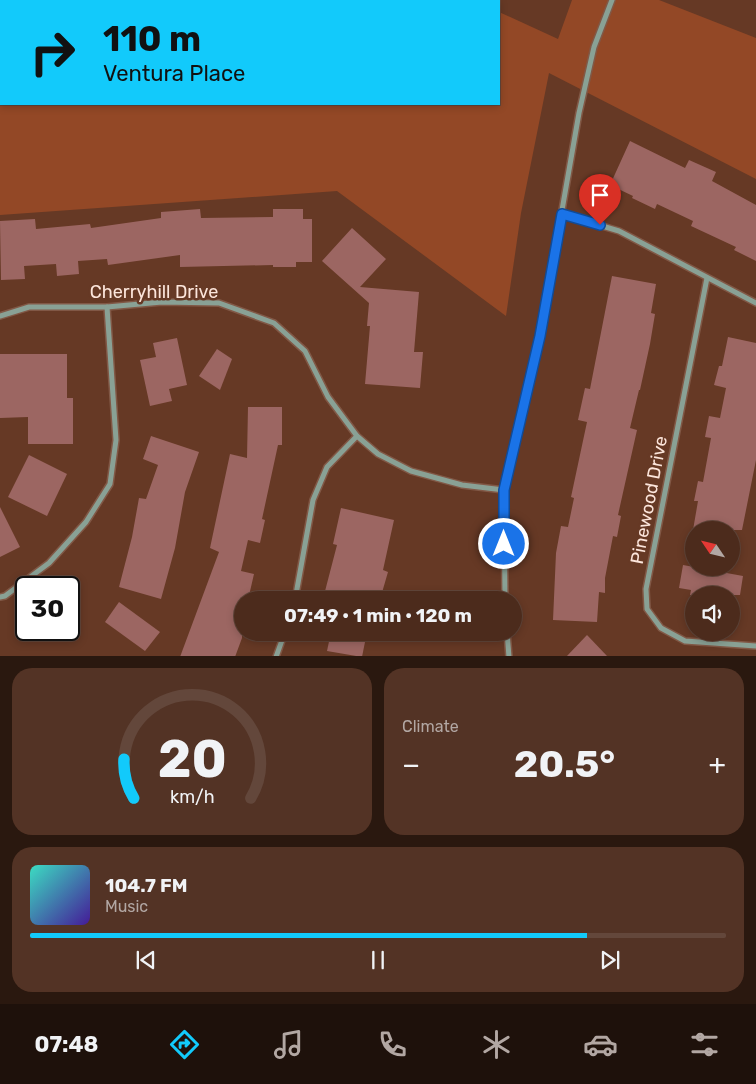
<!DOCTYPE html>
<meta charset="utf-8">
<style>
body{margin:0;font-family:Rubik,sans-serif;background:#533325;color:#f1f3f6;height:100vh;display:flex;flex-direction:column;font-size:19px;white-space:nowrap}
*{box-sizing:border-box;margin:0}
p{font-size:16px;color:#b2a7a3}
.icon{flex:none;width:28px;height:28px;fill:none;stroke:currentColor;stroke-width:2;stroke-linecap:round;stroke-linejoin:round}
.map{position:relative;height:656px;overflow:hidden}
.drawer{display:flex;flex-direction:column;gap:12px;padding:12px;background:#2a180f;flex:1}
.drawer>*{flex:none}
.top-card{position:absolute;left:0px;top:0px;width:500px;height:105px;box-shadow:0 2px 8px #0003,0 0 0 1px #63473b;background:#12cafb;color:#111;overflow:hidden}
.needle{width:32px;rotate:305deg}
.fabs{position:absolute;left:685px;top:521px;display:grid;gap:10px}
.fabs a{display:grid;place-items:center;width:55px;height:55px;border-radius:50%;background:#4c2b1c;box-shadow:0 2px 8px #0003,0 0 0 1px #63473b;font-size:25px}
.speed{position:absolute;left:15px;top:576px;display:flex;gap:10px;font-size:25px;font-weight:700;text-align:center}
.speed>*{display:grid;place-content:center;width:65px;height:65px;border-radius:50%;background:#4c2b1c;box-shadow:0 2px 8px #0003,0 0 0 1px #63473b;line-height:1}
.speed .limit{border:2px solid #111;border-radius:8px;background:#fff;color:#111}
.pin{position:absolute;display:grid;place-items:center;width:42px;height:42px;color:#fff;margin:-51px -21px;border-radius:50% 50% 50% 0;rotate:-45deg;box-shadow:0 0 5px #0007}
.pin .icon{rotate:45deg}
.me{position:absolute;width:55px;margin:-28px;rotate:0deg;stroke-linejoin:round;filter:drop-shadow(0 0 4px #0008)}
.turn{display:flex;align-items:center;gap:18px;height:105px;padding:0 20px;font-size:22px}
.turn .icon{width:65px;height:65px;stroke-width:2.5}
.turn b{display:block;font-size:35px;line-height:42px}
.big{font-size:38px;font-weight:700;line-height:1.1}
.drawer .tile{flex:1;display:flex;flex-direction:column;justify-content:center;gap:8px;min-width:0;padding:0 18px;border-radius:20px;background:#533325}
.drawer .dial{align-items:center;gap:0}
.dial svg{height:130px;overflow:visible;fill:none;stroke:#63473b;stroke-width:7;stroke-linecap:round;text-anchor:middle}
.dial text{fill:#f1f3f6;stroke:none}
.song{display:flex;align-items:center;gap:15px}
.cover{width:60px;height:60px;border-radius:8px;background:linear-gradient(135deg,hsl(170 70% 55%),hsl(260 70% 35%))}
.played{height:5px;border-radius:2px;background:linear-gradient(90deg,#12cafb 80%,#63473b 80%)}
.keys{display:flex;justify-content:space-around;direction:ltr}
.heat{display:flex;justify-content:space-between;align-items:center;font-size:28px;direction:ltr}
.drawer .tiles{flex:1;display:grid;gap:12px;grid-template-columns:1fr 1fr}
.tile:last-child{grid-column:span 2}
.trip{position:absolute;left:234px;top:591px;width:288px;height:50px;border-radius:25px;background:#4c2b1c;box-shadow:0 2px 8px #0003,0 0 0 1px #63473b;font-weight:700;line-height:50px;text-align:center}
.menu{display:flex;height:80px;justify-content:space-around;align-items:center;background:#1e110b;color:#b2a7a3}
.menu .icon{width:35px;height:35px}
.menu .on{color:#12cafb}
.menu b{font-size:22px;color:#f1f3f6}
.map>svg:first-child{display:block}
</style>
<div class="map">
<svg width="756" height="657" viewBox="0 0 756 657">
<rect width="100%" height="100%" fill="#663925"/>
<polygon fill="#934826" points="0,0 474,1 1,1 1,104 499,104 499,12 558,39 572,0 659,0 756,38 756,179 549,73 521,213 506,316 337,191 0,215"/>
<g fill="#9c6662">
<polygon points="630,141 685,168 689,160 716,172 712,181 756,205 756,261 734,250 736,247 691,226 693,221 657,204 655,209 632,198 633,196 610,185"/>
<polygon points="200,209 201,218 273,217 273,209 303,209 303,219 312,219 312,262 296,262 296,267 273,267 273,265 180,267 180,255 108,265 107,259 78,261 79,274 57,276 56,264 24,266 25,279 1,280 0,221 35,219 36,229 90,224 91,228 161,218 161,212"/>
<polygon points="352,228 386,259 360,287 419,292 414,352 423,352 420,388 365,384 370,326 367,326 369,303 322,261"/>
<polygon points="612,276 656,284 651,313 655,314 650,344 640,390 639,390 630,428 637,430 618,515 621,516 617,537 613,536 605,578 605,593 599,592 597,622 553,620 556,553 561,526 568,527 574,498 571,497 587,422 578,420 585,388 590,389"/>
<polygon points="728,337 756,343 756,460 742,530 693,530 698,501 694,501 698,481 703,482 711,438 705,437 709,416 720,418 726,388 714,385 719,366 722,366"/>
<polygon points="177,338 187,385 169,389 172,401 150,406 140,360 156,357 153,343"/>
<polygon points="217,349 232,359 220,390 199,376"/>
<polygon points="0,354 67,354 67,398 73,398 73,444 28,444 28,417 0,418"/>
<polygon points="248,407 282,407 282,445 278,445 262,519 265,520 260,543 248,540 241,571 254,574 248,600 242,600 242,638 235,657 180,657 219,552 210,548 230,454 247,458"/>
<polygon points="151,436 199,452 185,492 175,548 161,599 119,587 132,537 139,498 146,499 158,465 143,459"/>
<polygon points="29,455 67,474 47,516 8,497"/>
<polygon points="0,507 20,547 0,557"/>
<polygon points="341,508 394,520 383,570 388,572 381,596 372,594 371,600 342,600 324,595 337,545 333,544"/>
<polygon points="683,565 743,576 740,595 690,595 691,590 679,588"/>
<polygon points="119,602 160,632 145,651 105,622"/>
<polygon points="331,632 367,632 362,657 327,651"/>
<polygon points="587,635 608,657 566,657"/>
</g>
<g fill="none" stroke-linecap="round" stroke-linejoin="round">
<defs>
<g id="minor">
<polyline points="562,214 619,231 756,303"/>
<polyline points="707,278 646,589 647,609 661,628 685,641 756,646"/>
<polyline points="0,316 29,307 107,307 162,302 219,303 274,323 305,351 328,397 357,436 378,454 411,471 462,485 504,490"/>
<polyline points="0,597 5,596 49,563 86,522 110,484 116,440 107,307"/>
<polyline points="295,600 313,500 327,467 357,436"/>
<polyline points="505,600 504,490 540,336 579,113 594,47 612,0"/>
<polyline points="507,632 509,657"/>
<polyline points="276,657 285,632"/>
</g>
</defs>
<use href="#minor" stroke="#815846" stroke-width="8"/>
<use href="#minor" stroke="#89a195" stroke-width="5"/>
</g>
<g fill="none" stroke-linecap="round" stroke-linejoin="round">
<defs>
<polyline id="route" points="504,544 504,490 540,336 562,214 600,225"/>
</defs>
<use href="#route" stroke="#114b97" stroke-width="12"/>
<use href="#route" stroke="#1a73e8" stroke-width="9"/>
</g>
<g text-anchor="middle" dominant-baseline="central" stroke-width="5" stroke-linejoin="round" paint-order="stroke">
<g font-size="18" fill="#fce5db" stroke="#663925">
<text x="154" y="292">Cherryhill Drive</text>
<text transform="translate(649 500) rotate(-79)">Pinewood Drive</text>
</g>
</g>
</svg>
<div class="fabs">
<a><svg class="needle" viewBox="-14 -14 28 28"><path d="M0-13l5 13h-10z" fill="#e53935"/><path d="M0 13l5-13h-10z" fill="#b2a7a3"/></svg></a>
<a><svg class="icon" aria-label="sound" viewBox="0 0 24 24"><path d="M4 9h4l5-4v14l-5-4H4zM17 9q2 3 0 6"/></svg></a>
</div>
<div class="speed"><div class="limit">30</div></div>
<div class="pin" style="left:600px;top:225px;background:#d93025"><svg class="icon" aria-label="arrive" viewBox="0 0 24 24"><path d="M6 21V4h12l-3 4 3 4H6"/></svg></div>
<svg class="me" style="left:504px;top:544px" viewBox="-20 -20 40 40"><circle r="17" fill="#1a73e8" stroke="#fff" stroke-width="3"/><path d="M0-11L8 9 0 5-8 9z" fill="#fff"/></svg>
<div class="trip">07:49 · 1 min · 120 m</div>
<div class="top-card">
<div class="turn"><svg class="icon" aria-label="right" viewBox="0 0 24 24"><path d="M7 20v-9h11M14 6l5 5-5 5"/></svg><div><b>110 m</b>Ventura Place</div></div>
</div>
</div>
<section class="drawer">
<div class="tiles">
<div class="tile dial"><svg viewBox="0 0 100 80">
<path d="M14 69A42 42 0 1 1 86 69"/>
<path d="M14 69A42 42 0 0 1 8 45" stroke="#12cafb"/>
<text x="50" y="56" font-size="32" font-weight="700">20</text>
<text x="50" y="72" font-size="11">km/h</text>
</svg></div>
<div class="tile"><p>Climate</p>
<div class="heat"><a>−</a><b class="big">20.5°</b><a>+</a></div>
</div>
<div class="tile">
<div class="song"><i class="cover"></i><div><b>104.7 FM</b><p>Music</p></div></div>
<div class="played"></div>
<div class="keys"><svg class="icon" aria-label="previous" viewBox="0 0 24 24"><path d="M18 5L8 12l10 7zM5 5v14"/></svg><svg class="icon" aria-label="pause" viewBox="0 0 24 24"><path d="M8 5v14M16 5v14"/></svg><svg class="icon" aria-label="next" viewBox="0 0 24 24"><path d="M6 5l10 7-10 7zM19 5v14"/></svg></div>
</div>
</div>
</section>
<nav class="menu">
<b>07:48</b>
<svg class="icon on" aria-label="directions" viewBox="0 0 24 24"><path d="M12 3l9 9-9 9-9-9zM9 14v-3h6M13 9l2 2-2 2"/></svg>
<svg class="icon" aria-label="music" viewBox="0 0 24 24"><path d="M9 18V5l10-2v13"/><circle cx="6" cy="18" r="3"/><circle cx="16" cy="16" r="3"/></svg>
<svg class="icon" aria-label="phone" viewBox="0 0 24 24"><path d="M5 4h4l2 5-3 2q2 4 5 5l2-3 5 2v4C11 20 4 13 5 4z"/></svg>
<svg class="icon" aria-label="climate" viewBox="0 0 24 24"><path d="M12 3v18M4 7l16 10M4 17L20 7"/></svg>
<svg class="icon" aria-label="car" viewBox="0 0 24 24"><path d="M5 17H2v-5l4-1 3-4h7l3 4 3 1v5h-3M9 17h6M6 11h13"/><circle cx="7" cy="17" r="2"/><circle cx="17" cy="17" r="2"/></svg>
<svg class="icon" aria-label="filters" viewBox="0 0 24 24"><path d="M4 7h16M4 17h16"/><circle cx="9" cy="7" r="2"/><circle cx="15" cy="17" r="2"/></svg>
</nav>
